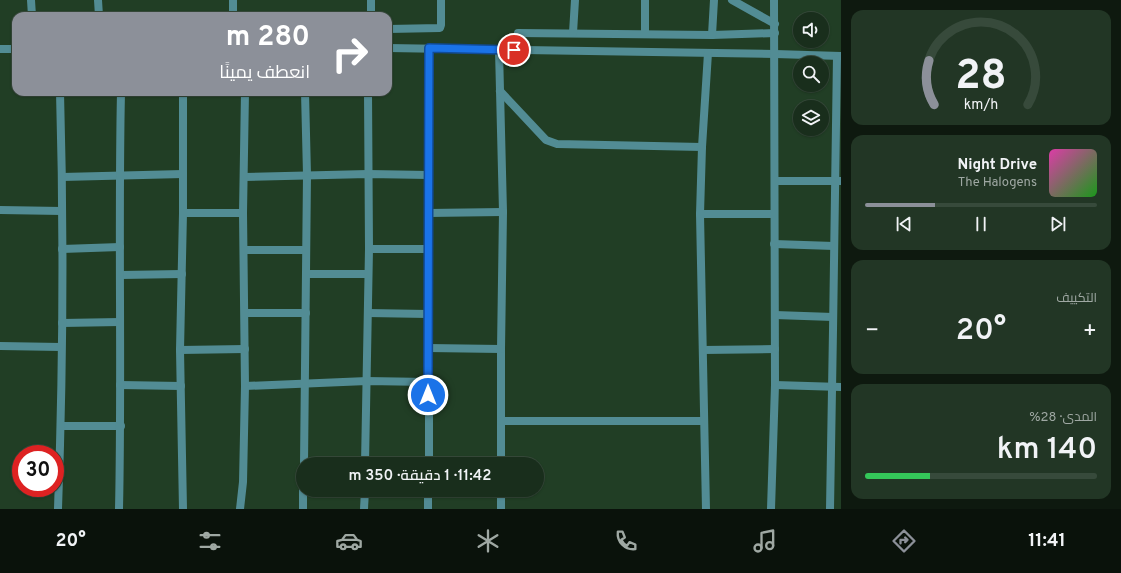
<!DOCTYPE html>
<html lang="ar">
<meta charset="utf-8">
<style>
body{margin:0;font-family:Overpass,Cairo,sans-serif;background:#223625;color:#f1f3f6;direction:rtl;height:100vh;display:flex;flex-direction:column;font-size:15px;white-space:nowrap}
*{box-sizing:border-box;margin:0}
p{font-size:13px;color:#9fa8a3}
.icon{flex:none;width:22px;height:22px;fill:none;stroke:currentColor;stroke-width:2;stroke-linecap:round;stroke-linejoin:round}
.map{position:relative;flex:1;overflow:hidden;direction:ltr}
.side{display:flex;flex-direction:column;gap:10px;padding:10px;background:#0e190f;width:280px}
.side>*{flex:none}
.banner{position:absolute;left:12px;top:12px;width:380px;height:84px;border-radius:12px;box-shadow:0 1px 3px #0004,0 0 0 1px #374a3b;direction:rtl;background:#8c9099;color:#fff;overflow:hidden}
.controls{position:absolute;left:793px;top:12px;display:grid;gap:8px}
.controls a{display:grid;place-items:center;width:36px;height:36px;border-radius:50%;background:#192e1c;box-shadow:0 1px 3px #0004,0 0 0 1px #374a3b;font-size:20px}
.speed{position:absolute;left:12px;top:445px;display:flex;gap:8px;font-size:20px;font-weight:700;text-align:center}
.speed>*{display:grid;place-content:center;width:52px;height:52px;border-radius:50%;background:#192e1c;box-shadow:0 1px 3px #0004,0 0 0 1px #374a3b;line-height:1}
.speed .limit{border:6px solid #d22;background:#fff;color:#111}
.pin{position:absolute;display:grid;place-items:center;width:34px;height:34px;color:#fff;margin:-17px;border:2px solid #fff;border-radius:50%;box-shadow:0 1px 4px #0007}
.me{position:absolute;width:44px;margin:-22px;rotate:0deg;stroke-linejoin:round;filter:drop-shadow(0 0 3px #0008)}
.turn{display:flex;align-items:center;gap:14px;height:84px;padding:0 16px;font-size:18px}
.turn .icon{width:52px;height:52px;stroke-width:2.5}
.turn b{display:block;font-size:28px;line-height:34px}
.big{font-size:30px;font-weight:600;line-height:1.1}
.side .widget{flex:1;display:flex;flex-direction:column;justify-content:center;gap:6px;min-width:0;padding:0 14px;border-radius:12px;background:#223625}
.side .dial{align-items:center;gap:0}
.dial svg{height:104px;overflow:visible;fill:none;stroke:#374a3b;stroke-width:7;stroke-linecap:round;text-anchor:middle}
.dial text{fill:#f1f3f6;stroke:none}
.song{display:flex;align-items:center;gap:12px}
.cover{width:48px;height:48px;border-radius:6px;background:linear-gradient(135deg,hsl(320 70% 55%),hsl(120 70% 35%))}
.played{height:4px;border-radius:2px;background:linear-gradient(90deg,#8c9099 30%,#374a3b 30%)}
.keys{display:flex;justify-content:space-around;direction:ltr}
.heat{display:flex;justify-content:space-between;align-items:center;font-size:22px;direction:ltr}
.charge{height:6px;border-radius:3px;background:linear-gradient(90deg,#34c759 28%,#374a3b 0)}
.trip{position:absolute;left:296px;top:457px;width:248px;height:40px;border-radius:20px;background:#192e1c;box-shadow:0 1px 3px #0004,0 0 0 1px #374a3b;font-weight:600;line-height:40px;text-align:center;direction:rtl}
.tabs{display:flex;height:64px;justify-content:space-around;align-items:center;background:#0a120b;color:#9fa8a3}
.tabs .icon{width:28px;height:28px}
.tabs .active{color:#8c9099}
.tabs b{font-size:18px;color:#f1f3f6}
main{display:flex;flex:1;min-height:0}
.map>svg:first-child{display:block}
</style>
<main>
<section class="side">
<div class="widget dial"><svg viewBox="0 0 100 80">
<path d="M14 69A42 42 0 1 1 86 69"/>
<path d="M14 69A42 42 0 0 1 10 35" stroke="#8c9099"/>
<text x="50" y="56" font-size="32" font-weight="700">28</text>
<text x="50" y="72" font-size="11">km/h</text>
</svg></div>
<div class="widget">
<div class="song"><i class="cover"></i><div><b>Night Drive</b><p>The Halogens</p></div></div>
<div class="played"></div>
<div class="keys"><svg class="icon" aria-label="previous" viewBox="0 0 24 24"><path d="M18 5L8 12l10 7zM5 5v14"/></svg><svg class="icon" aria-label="pause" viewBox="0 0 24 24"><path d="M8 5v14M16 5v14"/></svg><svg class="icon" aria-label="next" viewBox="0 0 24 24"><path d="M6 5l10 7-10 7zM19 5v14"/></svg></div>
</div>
<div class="widget"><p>التكييف</p>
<div class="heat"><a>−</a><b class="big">20°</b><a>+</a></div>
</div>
<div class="widget"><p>المدى · 28%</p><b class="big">140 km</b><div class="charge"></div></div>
</section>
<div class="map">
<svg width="841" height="509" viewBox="0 0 841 509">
<rect width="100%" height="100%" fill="#213e25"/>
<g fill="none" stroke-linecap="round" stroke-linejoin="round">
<g stroke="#528c94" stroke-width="8">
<polyline points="31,0 32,16"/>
<polyline points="98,0 99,16"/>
<polyline points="233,0 233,16"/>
<polyline points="645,0 645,34"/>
<polyline points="732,0 775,24"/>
<polyline points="371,16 371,0"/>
<polyline points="388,29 440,28 441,25 441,0"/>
<polyline points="518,33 712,35 775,33"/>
<polyline points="573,33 575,0"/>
<polyline points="712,35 714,0"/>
<polyline points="388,48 775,54 841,56"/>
<polyline points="0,49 16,49"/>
<polyline points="499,50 503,212 501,349 501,464"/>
<polyline points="500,91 546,140 557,144 702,147"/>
<polyline points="62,177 183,174"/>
<polyline points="244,177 368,174 429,175"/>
<polyline points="775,181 840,181"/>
<polyline points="0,210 62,211"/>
<polyline points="183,213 243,213"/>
<polyline points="428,213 503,212"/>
<polyline points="700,214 774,214"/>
<polyline points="774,244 834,246"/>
<polyline points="62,249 120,247"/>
<polyline points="369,249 429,249"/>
<polyline points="244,250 306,250"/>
<polyline points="306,274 368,274"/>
<polyline points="121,275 182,274"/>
<polyline points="245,313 306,313"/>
<polyline points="368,313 428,314"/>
<polyline points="775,315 833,317"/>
<polyline points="62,323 120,322"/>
<polyline points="0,346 61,347"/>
<polyline points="428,348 501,349"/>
<polyline points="180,350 245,349"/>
<polyline points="703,350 775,349"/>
<polyline points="120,385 181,386"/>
<polyline points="775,385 841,387"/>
<polyline points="245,386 367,381 428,382"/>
<polyline points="501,421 704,421"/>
<polyline points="61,426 121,426"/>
<polyline points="304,464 307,175 305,92"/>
<polyline points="365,464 369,249 368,92"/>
<polyline points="429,464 429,48"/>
<polyline points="501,490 501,509"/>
<path d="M58 509C63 370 64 231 60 92"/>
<path d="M119 509C122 370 118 231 121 92"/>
<polyline points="183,509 180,350 183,213 183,92"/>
<polyline points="240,509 243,482 245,386 243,213 245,92"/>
<polyline points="303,509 303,490"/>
<polyline points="364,509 365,490"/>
<polyline points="428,509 428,490"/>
<polyline points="706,509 700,214 702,147 708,53"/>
<polyline points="771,509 775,385 774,0"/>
<path d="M830 509C832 358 836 207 837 56"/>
</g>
</g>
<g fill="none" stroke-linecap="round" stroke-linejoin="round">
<defs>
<polyline id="route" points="428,395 429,48 514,50"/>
</defs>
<use href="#route" stroke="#114b97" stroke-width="10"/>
<use href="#route" stroke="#1a73e8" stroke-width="7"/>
</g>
</svg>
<div class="controls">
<a><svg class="icon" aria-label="sound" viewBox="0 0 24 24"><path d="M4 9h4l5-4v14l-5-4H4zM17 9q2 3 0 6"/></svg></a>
<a><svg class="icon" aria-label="search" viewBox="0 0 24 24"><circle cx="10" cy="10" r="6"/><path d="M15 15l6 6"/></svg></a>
<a><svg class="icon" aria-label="layers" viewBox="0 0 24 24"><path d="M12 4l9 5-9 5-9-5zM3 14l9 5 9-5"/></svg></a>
</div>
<div class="speed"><div class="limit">30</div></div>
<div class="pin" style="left:514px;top:50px;background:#d93025"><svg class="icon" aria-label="arrive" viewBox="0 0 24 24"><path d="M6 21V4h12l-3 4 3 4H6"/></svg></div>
<svg class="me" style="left:428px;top:395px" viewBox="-20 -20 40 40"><circle r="17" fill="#1a73e8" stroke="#fff" stroke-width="3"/><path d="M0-11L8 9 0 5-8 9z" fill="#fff"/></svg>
<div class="trip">11:42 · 1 دقيقة · 350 m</div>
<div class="banner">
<div class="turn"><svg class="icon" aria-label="right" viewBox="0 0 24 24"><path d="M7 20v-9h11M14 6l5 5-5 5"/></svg><div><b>280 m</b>انعطف يمينًا</div></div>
</div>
</div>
</main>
<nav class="tabs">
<b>11:41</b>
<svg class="icon active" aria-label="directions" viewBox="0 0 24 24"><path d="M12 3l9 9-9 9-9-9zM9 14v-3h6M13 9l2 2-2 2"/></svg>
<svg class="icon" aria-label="music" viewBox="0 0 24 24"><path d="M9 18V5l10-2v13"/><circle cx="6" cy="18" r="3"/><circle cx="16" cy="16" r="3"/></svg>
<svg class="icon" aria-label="phone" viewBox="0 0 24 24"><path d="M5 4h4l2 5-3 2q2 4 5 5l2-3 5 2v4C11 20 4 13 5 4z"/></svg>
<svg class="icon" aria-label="climate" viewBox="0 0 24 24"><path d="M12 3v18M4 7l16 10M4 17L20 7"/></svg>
<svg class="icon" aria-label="car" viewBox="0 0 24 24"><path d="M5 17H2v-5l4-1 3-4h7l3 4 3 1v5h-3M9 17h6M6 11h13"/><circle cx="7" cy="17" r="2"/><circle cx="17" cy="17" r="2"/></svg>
<svg class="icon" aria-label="filters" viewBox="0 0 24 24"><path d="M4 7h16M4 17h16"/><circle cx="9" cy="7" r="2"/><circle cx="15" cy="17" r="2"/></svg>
<b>20°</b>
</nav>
